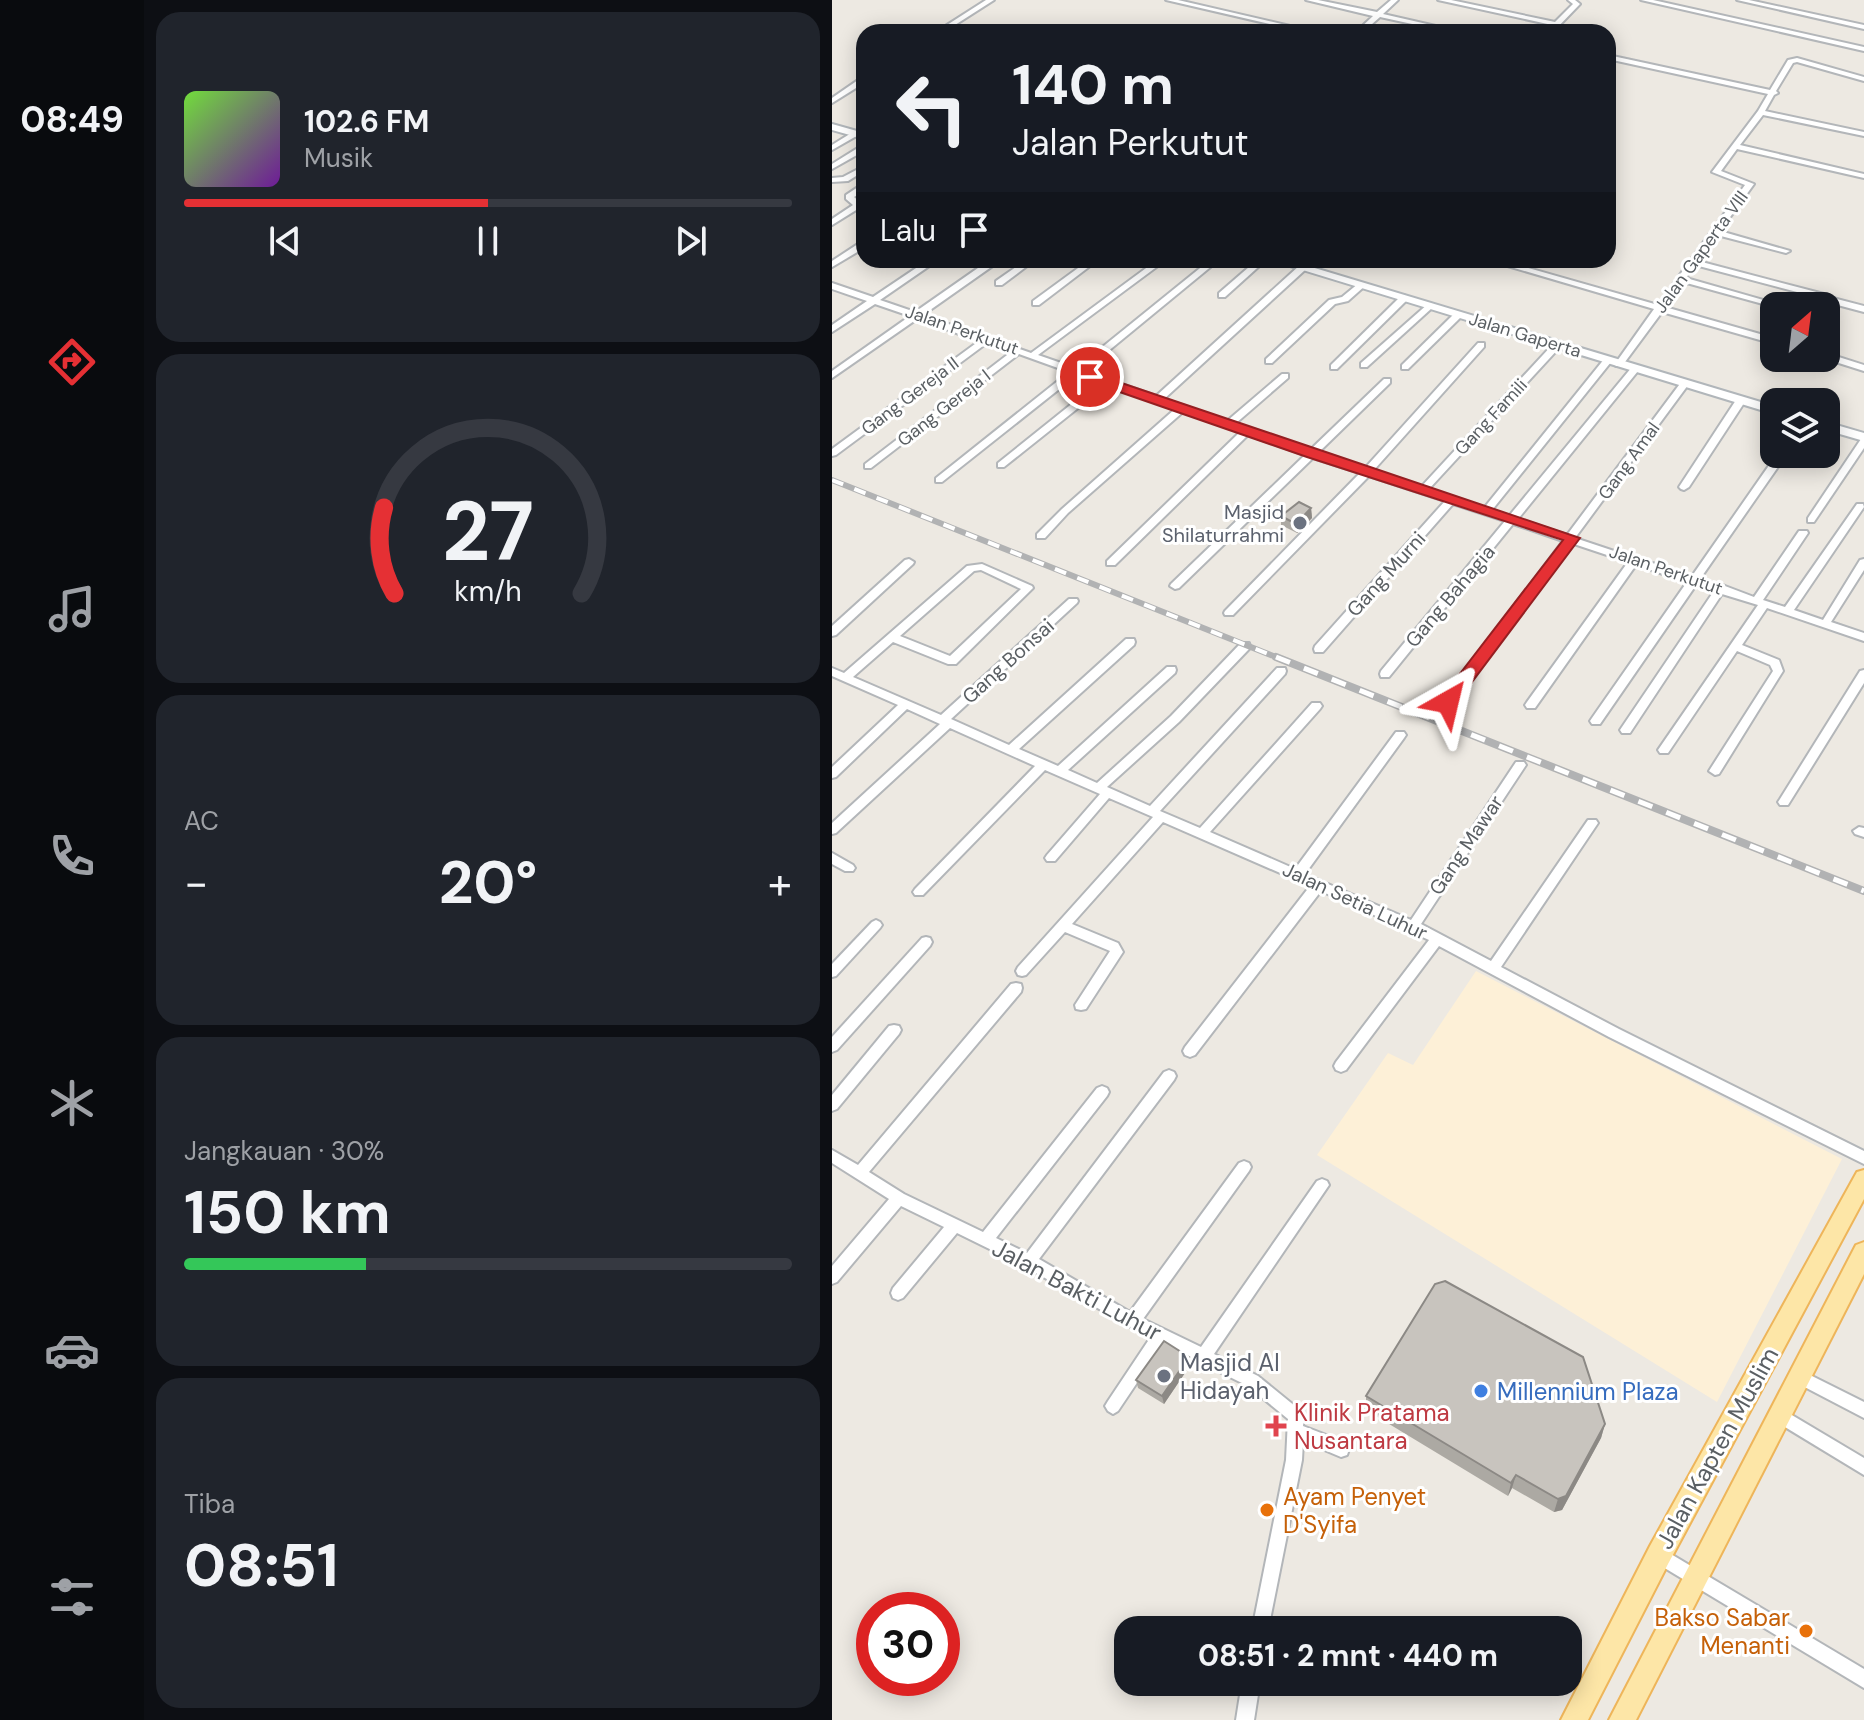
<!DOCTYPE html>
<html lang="id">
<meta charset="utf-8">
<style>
body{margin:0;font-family:"DM Sans",sans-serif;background:#20242c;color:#f1f3f6;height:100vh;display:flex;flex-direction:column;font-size:30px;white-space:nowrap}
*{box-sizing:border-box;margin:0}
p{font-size:26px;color:#9ea1a6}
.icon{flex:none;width:44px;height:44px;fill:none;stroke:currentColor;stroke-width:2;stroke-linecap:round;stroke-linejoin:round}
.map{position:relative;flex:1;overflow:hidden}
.panel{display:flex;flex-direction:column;gap:12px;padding:12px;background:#0d0f14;width:688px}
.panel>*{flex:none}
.top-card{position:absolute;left:24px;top:24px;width:760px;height:244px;border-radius:24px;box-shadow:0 4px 20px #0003;background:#171b24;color:#f1f3f6;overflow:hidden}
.needle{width:52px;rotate:28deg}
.controls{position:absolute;left:928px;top:292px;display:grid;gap:16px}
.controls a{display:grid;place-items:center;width:80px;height:80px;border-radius:16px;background:#171b24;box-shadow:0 4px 20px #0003;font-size:40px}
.speed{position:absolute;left:24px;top:1592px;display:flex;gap:16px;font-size:40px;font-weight:700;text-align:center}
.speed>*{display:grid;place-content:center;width:104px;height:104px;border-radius:50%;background:#171b24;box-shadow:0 4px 20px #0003;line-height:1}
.speed .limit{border:12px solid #d22;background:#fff;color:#111}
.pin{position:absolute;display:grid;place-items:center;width:68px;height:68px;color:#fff;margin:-34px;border:4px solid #fff;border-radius:50%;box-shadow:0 2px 8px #0007}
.me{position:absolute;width:88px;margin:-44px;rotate:37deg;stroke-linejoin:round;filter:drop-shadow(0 0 6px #0008)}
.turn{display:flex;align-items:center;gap:28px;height:168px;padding:0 24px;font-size:36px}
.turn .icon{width:104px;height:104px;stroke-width:2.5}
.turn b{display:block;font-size:56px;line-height:68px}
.then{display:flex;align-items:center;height:76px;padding:0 24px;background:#0003;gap:16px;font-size:30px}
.big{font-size:60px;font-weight:700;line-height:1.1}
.panel .tile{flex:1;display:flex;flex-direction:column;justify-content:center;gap:12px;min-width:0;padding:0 28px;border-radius:24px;background:#20242c}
.panel .dial{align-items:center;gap:0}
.dial svg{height:208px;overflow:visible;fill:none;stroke:#363941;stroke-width:7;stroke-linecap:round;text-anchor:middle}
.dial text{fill:#f1f3f6;stroke:none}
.song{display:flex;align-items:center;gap:24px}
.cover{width:96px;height:96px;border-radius:12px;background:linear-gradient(135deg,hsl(100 70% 55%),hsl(280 70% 35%))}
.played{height:8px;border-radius:4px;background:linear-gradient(90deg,#e53034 50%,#363941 50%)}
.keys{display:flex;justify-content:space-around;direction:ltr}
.heat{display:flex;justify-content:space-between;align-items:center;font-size:44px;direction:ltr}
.charge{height:12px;border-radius:6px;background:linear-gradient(90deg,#34c759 30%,#363941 0)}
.trip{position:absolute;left:282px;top:1616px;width:468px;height:80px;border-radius:24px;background:#171b24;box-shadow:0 4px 20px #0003;font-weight:700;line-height:80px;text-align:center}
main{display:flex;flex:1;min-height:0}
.tab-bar{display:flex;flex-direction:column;width:144px;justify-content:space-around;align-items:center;background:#090b0e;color:#9ea1a6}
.tab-bar .icon{width:56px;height:56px}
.tab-bar .selected{color:#e53034}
.tab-bar b{font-size:36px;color:#f1f3f6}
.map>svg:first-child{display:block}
</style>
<main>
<nav class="tab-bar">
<b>08:49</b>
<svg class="icon selected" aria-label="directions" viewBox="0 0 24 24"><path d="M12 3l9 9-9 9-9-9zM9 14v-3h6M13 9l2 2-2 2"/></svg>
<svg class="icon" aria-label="music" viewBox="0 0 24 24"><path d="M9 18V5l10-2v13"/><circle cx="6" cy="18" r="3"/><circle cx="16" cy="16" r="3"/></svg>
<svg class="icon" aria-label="phone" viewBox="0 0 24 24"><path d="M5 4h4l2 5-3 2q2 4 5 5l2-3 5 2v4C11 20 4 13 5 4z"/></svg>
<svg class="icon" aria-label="climate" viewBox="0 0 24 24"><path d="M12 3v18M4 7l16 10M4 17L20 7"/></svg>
<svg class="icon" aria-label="car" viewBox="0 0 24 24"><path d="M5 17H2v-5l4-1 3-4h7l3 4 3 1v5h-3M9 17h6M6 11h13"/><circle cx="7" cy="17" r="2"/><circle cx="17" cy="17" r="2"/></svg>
<svg class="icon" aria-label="filters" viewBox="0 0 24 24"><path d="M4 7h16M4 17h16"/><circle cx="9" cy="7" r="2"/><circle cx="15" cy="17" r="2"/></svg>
</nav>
<section class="panel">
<div class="tile">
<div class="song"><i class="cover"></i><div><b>102.6 FM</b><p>Musik</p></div></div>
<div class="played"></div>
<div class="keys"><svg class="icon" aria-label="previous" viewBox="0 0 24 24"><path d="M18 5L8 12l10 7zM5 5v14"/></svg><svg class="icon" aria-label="pause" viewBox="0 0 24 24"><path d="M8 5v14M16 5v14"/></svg><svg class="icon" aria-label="next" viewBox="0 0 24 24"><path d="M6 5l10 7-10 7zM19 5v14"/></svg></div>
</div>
<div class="tile dial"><svg viewBox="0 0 100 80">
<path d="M14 69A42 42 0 1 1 86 69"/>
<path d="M14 69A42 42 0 0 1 10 36" stroke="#e53034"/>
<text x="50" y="56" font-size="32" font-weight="700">27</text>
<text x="50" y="72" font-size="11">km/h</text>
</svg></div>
<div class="tile"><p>AC</p>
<div class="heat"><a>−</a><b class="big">20°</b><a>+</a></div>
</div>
<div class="tile"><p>Jangkauan · 30%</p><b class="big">150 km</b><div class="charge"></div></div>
<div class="tile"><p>Tiba</p><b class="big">08:51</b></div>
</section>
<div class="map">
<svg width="1032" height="1720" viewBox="0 0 1032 1720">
<rect width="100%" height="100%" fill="#ede9e2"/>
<polygon fill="#fdf0d7" points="644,971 1010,1159 885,1402 485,1155 556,1053 581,1065"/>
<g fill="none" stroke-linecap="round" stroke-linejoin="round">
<defs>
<g id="street">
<polygon points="154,0 162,0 112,32 104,32"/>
<polygon points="334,0 346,0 484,32 472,32"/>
<polygon points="474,0 486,0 545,12 559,0 566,0 551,14 630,32 617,32 548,17 531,32 524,32 541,16"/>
<polygon points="606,0 619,0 723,22 741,4 736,0 743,0 748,4 721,32 714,32 720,25"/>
<polygon points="809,0 821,0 1032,47 1032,51"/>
<polygon points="905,0 917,0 1032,25 1032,29"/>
<polygon points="776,55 938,90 956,60 965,58 1032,77 1032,81 965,62 961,63 944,91 946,93 942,95 933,111 1032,132 1032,136 931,115 908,145 1032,174 1032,178 905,149 889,171 922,184 888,231 958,251 954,253 885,235 866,261 992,294 993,296 987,306 979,306 984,297 863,265 854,278 952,306 942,307 851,282 833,307 942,338 942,344 830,312 790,366 784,366 783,364 822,309 655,260 668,260 826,305 913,185 880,172 926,111 936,94 776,59"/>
<polygon points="29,78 32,78 32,83 0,103 0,98"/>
<polygon points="21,132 28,134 0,150 0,145"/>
<polygon points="29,146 32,146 32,151 0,169 0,164"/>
<polygon points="32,166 32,171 16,181 0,182 0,178 11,177"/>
<polygon points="29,185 32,185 32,191 22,197 29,203 29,207 0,225 0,219 21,205 14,199 14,195"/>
<polygon points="29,242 32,242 32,248 0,267 0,261"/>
<polygon points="96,260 106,260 48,300 83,312 156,261 162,261 162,265 91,315 199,353 325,260 334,260 206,355 324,396 467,266 473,266 473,270 332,399 395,421 450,374 456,374 456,378 403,424 478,450 552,379 558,379 558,383 486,453 533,468 646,343 652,343 652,347 541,471 589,487 722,343 728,343 728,347 597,489 652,508 773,358 779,358 779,362 660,510 677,516 800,367 806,367 806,371 686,519 735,535 850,381 856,381 856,385 743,538 800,557 807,557 808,559 860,576 945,454 955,454 868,579 893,586 922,597 967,531 975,531 976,533 931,600 953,607 1025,504 1031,504 1032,507 962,610 991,620 1028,560 1032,559 1032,570 999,622 1032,633 1032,641 935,608 910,645 947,660 951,671 887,774 883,775 877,771 941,671 938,665 905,651 836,753 828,753 826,750 926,605 890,594 798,733 790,733 788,730 790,727 882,591 864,585 768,724 760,724 758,721 760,718 855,582 804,565 703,708 695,708 693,705 695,702 796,562 739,543 620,705 612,705 610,702 612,699 731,541 681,524 557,677 549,677 548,674 549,671 673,521 621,504 491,652 483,652 482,649 483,646 613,501 537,476 401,615 393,615 392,613 393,611 528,473 481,458 347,588 343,589 338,586 339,584 473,455 416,435 283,565 275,565 275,561 408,432 351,412 236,513 213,538 205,538 205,534 230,509 343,409 275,385 172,467 166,467 166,463 267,382 245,375 110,482 104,482 104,478 237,372 187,354 39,468 33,468 33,464 179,352 155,343 4,455 0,456 0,449 147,341 85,319 0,378 0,371 78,316 43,304 0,332 0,325 35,301 0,289 0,283 41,297"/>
<polygon points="194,260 203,260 170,285 164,285 164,281"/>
<polygon points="257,260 266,260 207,305 201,305 201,301"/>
<polygon points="378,260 387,260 269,357 263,357 263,353"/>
<polygon points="425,260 434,260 393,297 387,297 387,293"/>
<polygon points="527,283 534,285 516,301 503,304 440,363 434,363 434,359 497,300 510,297"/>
<polygon points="572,295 576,298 575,300 505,369 499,369 499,365 569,296"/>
<polygon points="1001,298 1032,306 1032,312 998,303 998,299"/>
<polygon points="597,303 600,304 600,308 535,367 529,367 529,363"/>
<polygon points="626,312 629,313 629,317 576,369 570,369 570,365 623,313"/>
<polygon points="994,353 1032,365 1032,371 991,358 994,358"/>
<polygon points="909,397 914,400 857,487 852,490 849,489 847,487 904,400"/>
<polygon points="1032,438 1032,448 982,522 976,522 976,518 1029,439"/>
<polygon points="77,559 82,562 81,564 4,635 0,636 0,626 73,560"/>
<path d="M150 564 200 586 201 588 124 664H116L61 642 21 677 109 715 237 599H245L246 601 245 603 119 719 177 745 294 639H302L303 642 302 645 187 749 226 766 335 667H343L344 670 343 673 236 770 265 783 339 716 409 643H417L418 646 417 649 347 722 275 787 318 806 445 668H453L454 671 453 674 328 811 368 828 480 703H488L490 706 488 709 378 832 463 869 564 732H572L574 735 572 738 473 874 579 920 684 762H692L694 765 692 768 589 924 659 961 756 820H764L766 823 764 826 669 967 787 1029 1032 1151V1164L777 1037 607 946 514 1070 509 1072 504 1070 502 1066 504 1062 597 940 489 891 363 1055 358 1057 353 1055 351 1051 353 1047 478 886 331 822 240 924 286 943 291 952 254 1009 249 1010 244 1009 243 1005 278 951 233 932 194 975 190 976 186 975 184 971 186 967 321 817 277 798 223 861H215L213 858 215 855 268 794 213 770 91 895H83L81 892 83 889 203 766 118 728 4 833 0 834V823L108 724 75 709 4 777 0 778V767L66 705 0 676V668L12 673 135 566ZM149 570 189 589 118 656 68 636 142 571Z"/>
<polygon points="1032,670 1032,683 956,805 948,805 946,802 948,799 1028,671"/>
<polygon points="1027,827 1032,828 1032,837 1023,834 1021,831"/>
<polygon points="0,853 21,865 23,868 21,871 13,871 0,864"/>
<polygon points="44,920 48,922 50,925 48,928 4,976 0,977 0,964 40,922"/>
<polygon points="94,937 98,938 100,942 98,946 5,1050 0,1052 0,1037 90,938"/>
<polygon points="184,983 189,984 190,988 189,992 37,1172 72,1194 151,1232 265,1088 270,1086 275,1088 277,1092 275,1096 164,1238 195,1253 332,1072 337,1070 342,1072 344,1076 342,1080 207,1259 298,1312 407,1163 412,1161 417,1163 419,1167 417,1171 311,1319 369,1347 485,1181 490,1179 495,1181 497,1185 382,1354 426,1376 469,1411 472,1416 471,1426 515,1443 517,1449 515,1455 509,1457 471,1441 470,1460 436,1630 420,1630 454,1460 456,1419 416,1386 331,1344 286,1411 281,1414 276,1411 273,1406 276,1401 318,1338 192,1266 125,1233 71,1298 66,1300 61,1298 59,1293 61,1288 112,1227 69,1206 5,1282 0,1284 0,1266 57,1199 0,1163 0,1150 26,1165 179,984"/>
<polygon points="62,1025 67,1026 69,1030 67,1034 5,1109 0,1111 0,1095 57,1026"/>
<polygon points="968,1370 1032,1402 1032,1418 963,1382 960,1377 963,1372"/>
<polygon points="948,1408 1032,1458 1032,1475 943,1421 940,1416 943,1411"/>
<polygon points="827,1547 1032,1669 1032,1688 821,1561 819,1555 821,1549"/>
<polygon points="410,1682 428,1682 422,1720 404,1720"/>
</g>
<g id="secondary">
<polygon points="0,124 32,133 32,139 0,130"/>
<polygon points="438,260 456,260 942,406 942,414"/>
<polygon points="994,422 1032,433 1032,441 994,430"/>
</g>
<g id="primary">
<polygon points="1032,1170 1032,1199 836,1564 756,1720 729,1720 818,1546 1025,1172"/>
<polygon points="1032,1242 1032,1274 804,1720 777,1720 1024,1245"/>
</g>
</defs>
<use href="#street" stroke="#b3b6b9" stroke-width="4"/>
<use href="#secondary" stroke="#b1b6ba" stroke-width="4"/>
<use href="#primary" stroke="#eeb55a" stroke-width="4"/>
<use href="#street" fill="#fff" fill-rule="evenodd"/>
<use href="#secondary" fill="#fff" fill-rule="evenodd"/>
<use href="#primary" fill="#fde6a7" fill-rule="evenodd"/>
<defs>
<polyline id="rail-far1" points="0,480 449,659"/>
<polyline id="rail" points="444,657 1032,891"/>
</defs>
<use href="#rail-far1" stroke="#b1b2b3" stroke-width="6"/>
<use href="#rail" stroke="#b1b2b3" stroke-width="8"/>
<use href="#rail-far1" stroke="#fff" stroke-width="4" stroke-dasharray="12" stroke-linecap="butt"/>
<use href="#rail" stroke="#fff" stroke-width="5" stroke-dasharray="15" stroke-linecap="butt"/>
</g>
<g fill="#aca9a3">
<polygon points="479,508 480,518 465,533 449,525 449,516"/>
<polygon points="357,1357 359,1364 332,1404 306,1388 304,1380"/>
<polygon points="534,1396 773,1424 769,1438 730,1510 722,1512 680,1488 676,1496 534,1410"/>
</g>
<g fill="#8c8985">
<polygon points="479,508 480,518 465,533 464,524"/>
<polygon points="357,1357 359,1364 332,1404 330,1396"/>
<polygon points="773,1424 769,1438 730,1510 722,1512 726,1499"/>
<polygon points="684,1475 680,1488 676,1496 679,1483"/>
</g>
<g fill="#c8c4be" stroke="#8c8985" stroke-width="2">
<polygon points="467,502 479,508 464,524 449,516"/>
<polygon points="613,1281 751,1357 773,1424 734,1496 726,1499 684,1475 679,1483 534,1396 603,1284"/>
<polygon points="332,1341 357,1357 330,1396 304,1380"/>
</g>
<polygon fill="#e53034" stroke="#951f22" stroke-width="2" points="253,374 263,374 748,538 622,706 610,706 610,697 731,540 475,457 253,380"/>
<g fill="#6b7280" stroke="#fff" stroke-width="3">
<circle cx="468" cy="523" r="8"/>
<circle cx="332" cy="1376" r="8"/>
</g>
<circle fill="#3f7fe0" stroke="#fff" stroke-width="3" cx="649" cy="1391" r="8"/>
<path fill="#e0444e" stroke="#fff" stroke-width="3" d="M440 1414h8v8h8v8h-8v8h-8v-8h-8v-8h8z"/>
<g fill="#e8710a" stroke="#fff" stroke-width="3">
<circle cx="435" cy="1510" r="8"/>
<circle cx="974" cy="1631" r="8"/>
</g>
<g text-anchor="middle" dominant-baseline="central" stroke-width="6" stroke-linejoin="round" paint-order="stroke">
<g font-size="18" fill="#5a5f63" stroke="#fff">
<text transform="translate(869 252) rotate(-54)">Jalan Gaperta VIII</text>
<text transform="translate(130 330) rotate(19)">Jalan Perkutut</text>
<text transform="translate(693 335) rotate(17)">Jalan Gaperta</text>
<text transform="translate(78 396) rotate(-37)">Gang Gereja II</text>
<text transform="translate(112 408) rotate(-38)">Gang Gereja I</text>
<text transform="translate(659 417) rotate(-47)">Gang Famili</text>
<text transform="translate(797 461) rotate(-54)">Gang Amal</text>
<text transform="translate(834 570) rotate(19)">Jalan Perkutut</text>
</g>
<g font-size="20" fill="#5b616d" stroke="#fff" text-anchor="end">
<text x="452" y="512">Masjid<tspan x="452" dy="23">Shilaturrahmi</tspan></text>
</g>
<g font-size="20" fill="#5a5f63" stroke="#fff">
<text transform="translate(554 574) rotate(-48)">Gang Murni</text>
<text transform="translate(618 596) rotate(-50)">Gang Bahagia</text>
<text transform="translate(176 661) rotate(-42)">Gang Bonsai</text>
<text transform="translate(634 845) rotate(-56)">Gang Mawar</text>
<text transform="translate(523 901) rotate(25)">Jalan Setia Luhur</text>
</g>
<g font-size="24" fill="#5a5f63" stroke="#fff">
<text transform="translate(245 1290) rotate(28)">Jalan Bakti Luhur</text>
<text transform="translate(885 1448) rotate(-61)">Jalan Kapten Muslim</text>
</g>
<g font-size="24" fill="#5b616d" stroke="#fff" text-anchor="start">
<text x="348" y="1362">Masjid Al<tspan x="348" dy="28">Hidayah</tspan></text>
</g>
<g font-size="24" fill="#366cbe" stroke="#fff" text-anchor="start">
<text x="665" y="1391">Millennium Plaza</text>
</g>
<g font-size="24" fill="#be3a42" stroke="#fff" text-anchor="start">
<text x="462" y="1412">Klinik Pratama<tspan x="462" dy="28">Nusantara</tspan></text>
</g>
<g font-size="24" fill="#c56008" stroke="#fff" text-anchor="start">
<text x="451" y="1496">Ayam Penyet<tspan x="451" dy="28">D'Syifa</tspan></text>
<text x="958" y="1617" text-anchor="end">Bakso Sabar<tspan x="958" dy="28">Menanti</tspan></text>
</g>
</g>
</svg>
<div class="controls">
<a><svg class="needle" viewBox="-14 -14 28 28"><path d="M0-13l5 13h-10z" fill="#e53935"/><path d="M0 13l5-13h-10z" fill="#9ea1a6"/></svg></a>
<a><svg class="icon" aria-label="layers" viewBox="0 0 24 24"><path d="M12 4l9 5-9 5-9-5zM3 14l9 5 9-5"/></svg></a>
</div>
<div class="speed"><div class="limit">30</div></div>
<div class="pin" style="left:258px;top:377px;background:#d93025"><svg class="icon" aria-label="arrive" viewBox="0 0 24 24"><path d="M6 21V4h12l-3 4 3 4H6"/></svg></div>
<svg class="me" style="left:616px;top:702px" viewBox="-20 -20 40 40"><path d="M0-17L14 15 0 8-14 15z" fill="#e53034" stroke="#fff" stroke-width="4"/></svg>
<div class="trip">08:51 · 2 mnt · 440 m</div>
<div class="top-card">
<div class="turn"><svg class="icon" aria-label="left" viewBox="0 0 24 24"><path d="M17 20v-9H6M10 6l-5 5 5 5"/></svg><div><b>140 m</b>Jalan Perkutut</div></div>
<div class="then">Lalu<svg class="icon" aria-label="arrive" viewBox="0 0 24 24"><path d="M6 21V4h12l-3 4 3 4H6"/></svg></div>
</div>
</div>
</main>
